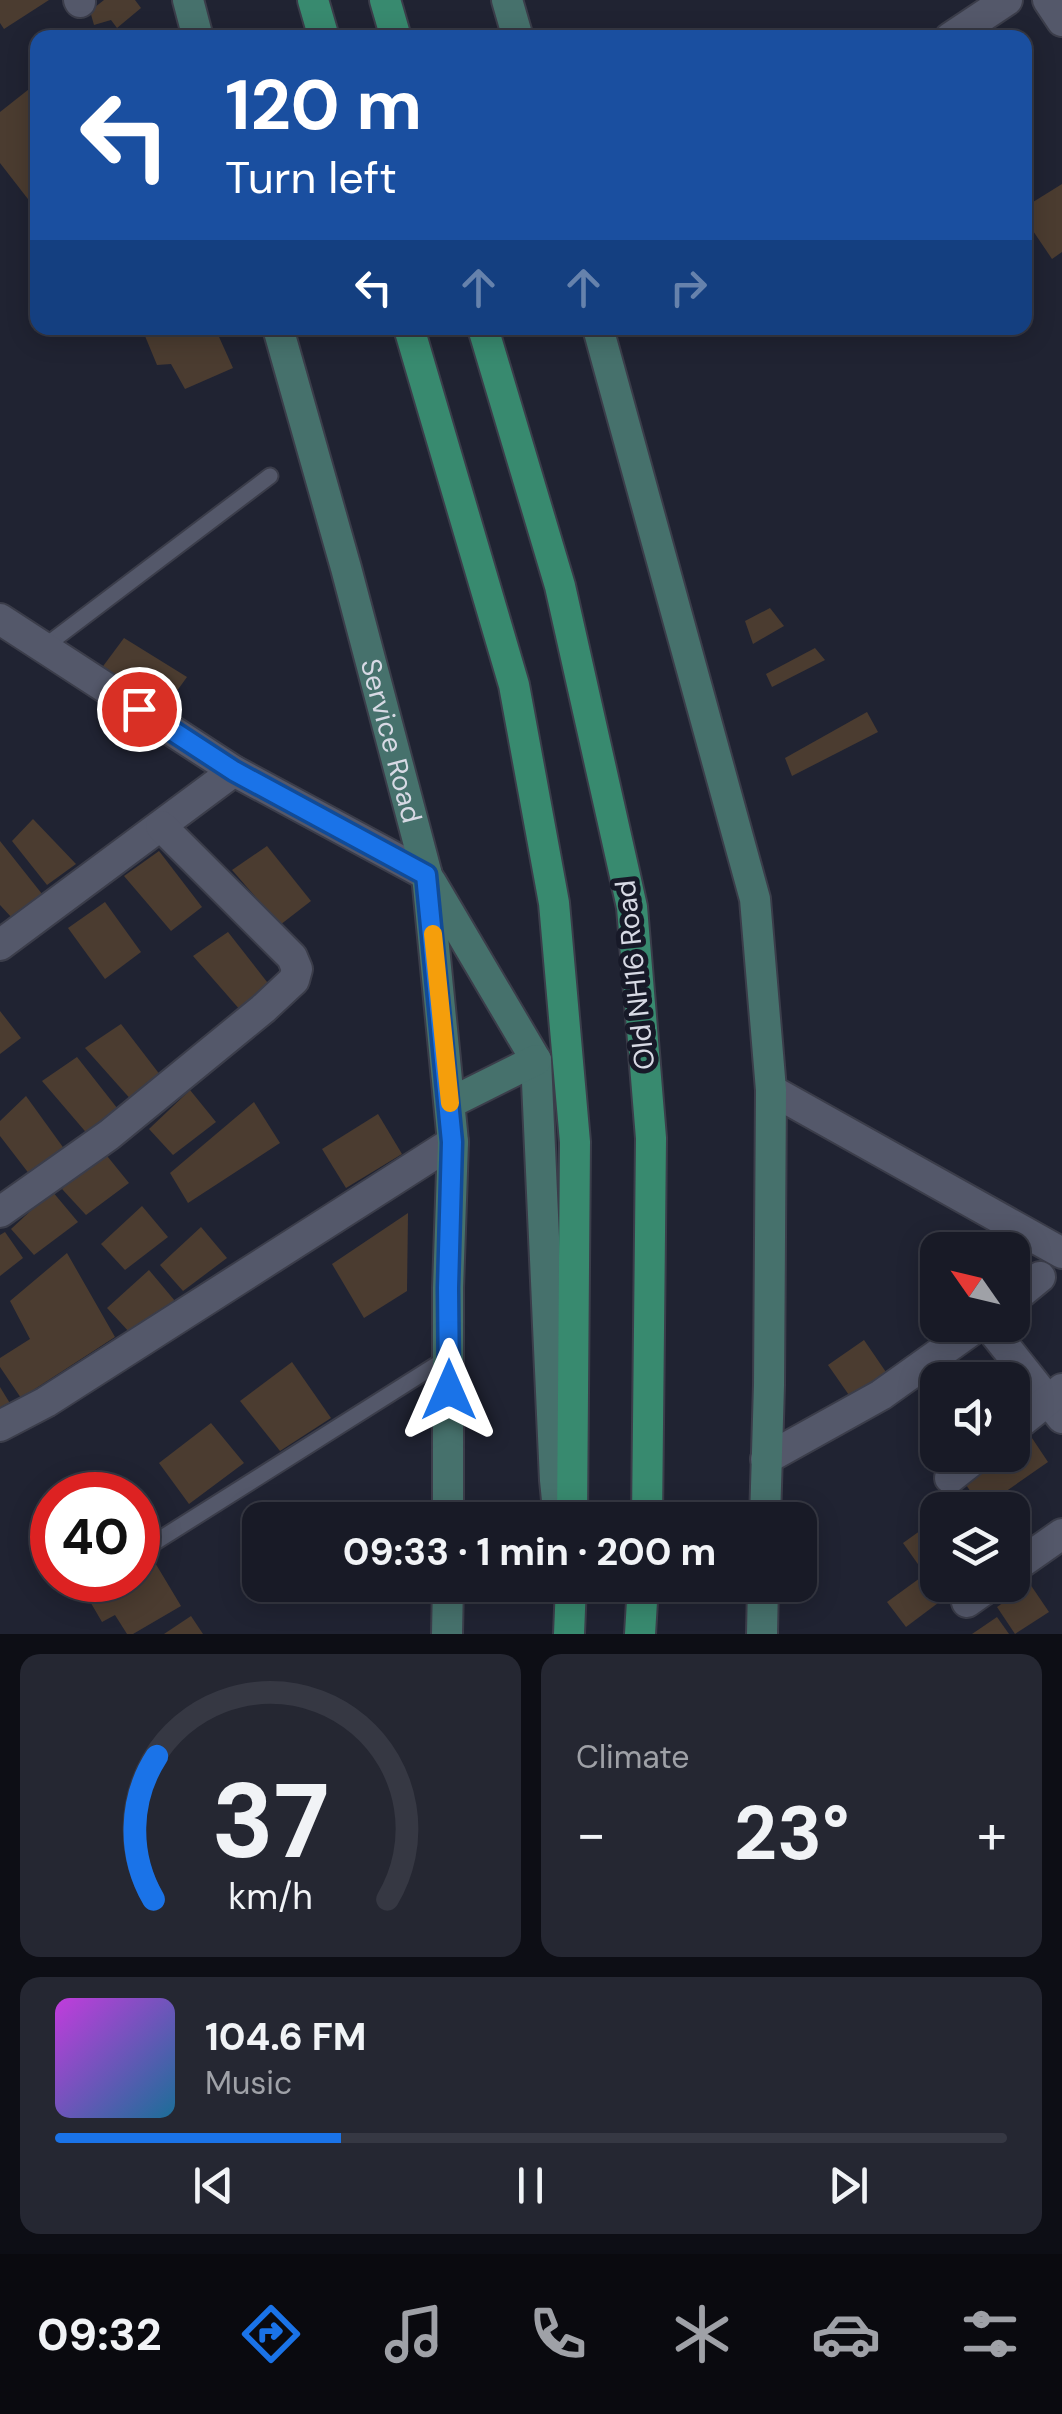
<!DOCTYPE html>
<meta charset="utf-8">
<style>
body{margin:0;font-family:"DM Sans",sans-serif;background:#252732;color:#f1f3f6;height:100vh;display:flex;flex-direction:column;font-size:38px;white-space:nowrap}
*{box-sizing:border-box;margin:0}
p{font-size:32px;color:#9fa1a7}
.icon{flex:none;width:55px;height:55px;fill:none;stroke:currentColor;stroke-width:2;stroke-linecap:round;stroke-linejoin:round}
.map{position:relative;height:1634px;overflow:hidden}
.panel{display:flex;flex-direction:column;gap:20px;padding:20px;background:#0d0e15;flex:1}
.panel>*{flex:none}
.guide{position:absolute;left:30px;top:30px;width:1002px;height:305px;border-radius:20px;box-shadow:0 5px 25px #0003,0 0 0 2px #363843;background:#1a4fa0;color:#fff;overflow:hidden}
.needle{width:65px;rotate:304deg}
.tools{position:absolute;left:920px;top:1232px;display:grid;gap:20px}
.tools a{display:grid;place-items:center;width:110px;height:110px;border-radius:20px;background:#181a26;box-shadow:0 5px 25px #0003,0 0 0 2px #363843;font-size:50px}
.speed{position:absolute;left:30px;top:1472px;display:flex;gap:20px;font-size:50px;font-weight:700;text-align:center}
.speed>*{display:grid;place-content:center;width:130px;height:130px;border-radius:50%;background:#181a26;box-shadow:0 5px 25px #0003,0 0 0 2px #363843;line-height:1}
.speed .limit{border:15px solid #d22;background:#fff;color:#111}
.pin{position:absolute;display:grid;place-items:center;width:85px;height:85px;color:#fff;margin:-42px;border:5px solid #fff;border-radius:50%;box-shadow:0 2px 10px #0007}
.me{position:absolute;width:110px;margin:-55px;rotate:0deg;stroke-linejoin:round;filter:drop-shadow(0 0 8px #0008)}
.turn{display:flex;align-items:center;gap:35px;height:210px;padding:0 30px;font-size:45px}
.turn .icon{width:130px;height:130px;stroke-width:2.5}
.turn b{display:block;font-size:70px;line-height:85px}
.lanes{display:flex;align-items:center;height:95px;padding:0 30px;background:#0003;justify-content:center;gap:50px;direction:ltr}
.lanes .off{opacity:.35}
.big{font-size:75px;font-weight:700;line-height:1.1}
.panel .card{flex:1;display:flex;flex-direction:column;justify-content:center;gap:15px;min-width:0;padding:0 35px;border-radius:20px;background:#252732}
.panel .dial{align-items:center;gap:0}
.dial svg{height:260px;overflow:visible;fill:none;stroke:#363843;stroke-width:7;stroke-linecap:round;text-anchor:middle}
.dial text{fill:#f1f3f6;stroke:none}
.song{display:flex;align-items:center;gap:30px}
.cover{width:120px;height:120px;border-radius:15px;background:linear-gradient(135deg,hsl(290 70% 55%),hsl(200 70% 35%))}
.played{height:10px;border-radius:5px;background:linear-gradient(90deg,#1a73e8 30%,#363843 30%)}
.keys{display:flex;justify-content:space-around;direction:ltr}
.heat{display:flex;justify-content:space-between;align-items:center;font-size:55px;direction:ltr}
.panel .tiles{flex:1;display:grid;gap:20px;grid-template-columns:1fr 1fr}
.card:last-child{grid-column:span 2}
.trip{position:absolute;left:242px;top:1502px;width:575px;height:100px;border-radius:20px;background:#181a26;box-shadow:0 5px 25px #0003,0 0 0 2px #363843;font-weight:700;line-height:100px;text-align:center}
.menu{display:flex;height:160px;justify-content:space-around;align-items:center;background:#0a0a0f;color:#9fa1a7}
.menu .icon{width:70px;height:70px}
.menu .on{color:#1a73e8}
.menu b{font-size:45px;color:#f1f3f6}
.map>svg:first-child{display:block}
</style>
<div class="map">
<svg width="1062" height="1634" viewBox="0 0 1062 1634">
<rect width="100%" height="100%" fill="#202332"/>
<g fill="#4b3c30">
<polygon points="0,0 49,0 4,29 0,23"/>
<polygon points="104,0 135,0 141,8 117,28 111,20 94,25 90,11"/>
<polygon points="38,82 38,212 0,163 0,112"/>
<polygon points="1062,184 1062,252 1052,259 1025,219 1025,207"/>
<polygon points="161,328 215,328 233,368 185,389 171,364 157,365 145,336"/>
<polygon points="770,608 784,626 753,644 745,621"/>
<polygon points="124,638 187,677 161,713 98,673"/>
<polygon points="815,648 825,660 772,687 766,674"/>
<polygon points="867,712 878,732 792,776 785,758"/>
<polygon points="33,819 76,864 47,885 12,841"/>
<polygon points="0,841 42,894 12,918 0,905"/>
<polygon points="267,846 311,901 280,925 232,870"/>
<polygon points="159,851 202,907 171,931 124,876"/>
<polygon points="105,902 141,952 105,979 68,928"/>
<polygon points="228,932 271,987 241,1011 193,956"/>
<polygon points="0,1011 21,1038 0,1054"/>
<polygon points="121,1024 164,1080 134,1103 85,1048"/>
<polygon points="77,1057 121,1113 90,1137 42,1081"/>
<polygon points="190,1090 216,1122 173,1155 149,1129"/>
<polygon points="26,1096 65,1150 30,1175 0,1136 0,1121"/>
<polygon points="254,1102 280,1143 188,1203 170,1173"/>
<polygon points="378,1114 402,1154 346,1188 322,1149"/>
<polygon points="103,1151 129,1183 86,1215 62,1189"/>
<polygon points="52,1191 78,1222 34,1255 11,1229"/>
<polygon points="142,1206 168,1237 125,1270 101,1244"/>
<polygon points="408,1213 407,1291 364,1318 332,1264"/>
<polygon points="201,1227 227,1258 183,1291 160,1265"/>
<polygon points="5,1232 23,1258 0,1276 0,1235"/>
<polygon points="67,1253 115,1337 21,1398 0,1367 0,1358 30,1339 10,1301"/>
<polygon points="149,1270 175,1301 131,1334 107,1308"/>
<polygon points="938,1284 938,1325 956,1325 940,1334 918,1295"/>
<polygon points="864,1340 888,1375 851,1398 828,1365"/>
<polygon points="292,1362 331,1418 280,1451 240,1401"/>
<polygon points="0,1387 11,1405 0,1411"/>
<polygon points="211,1423 244,1463 189,1504 159,1463"/>
<polygon points="1030,1435 1048,1462 982,1508 964,1482 1002,1455 1012,1455 1012,1447"/>
<polygon points="938,1518 938,1554 920,1567 903,1543"/>
<polygon points="151,1556 181,1606 133,1634 127,1634 115,1615 102,1622 88,1598 115,1580 138,1580 138,1565"/>
<polygon points="938,1568 938,1585 972,1585 944,1603 926,1575"/>
<polygon points="920,1578 938,1603 906,1627 887,1602"/>
<polygon points="1030,1584 1049,1612 1015,1634 997,1607"/>
<polygon points="191,1616 203,1634 164,1634"/>
<polygon points="997,1617 1009,1634 972,1634"/>
</g>
<g fill="none" stroke-linecap="round" stroke-linejoin="round">
<defs>
<g id="lane">
<polyline points="44,647 270,476"/>
<polyline points="138,1553 447,1358"/>
</g>
<g id="street">
<polyline points="79,0 80,2"/>
<polyline points="1048,0 1062,21"/>
<polyline points="950,38 1007,0"/>
<polyline points="0,619 234,771 427,875"/>
<polyline points="0,945 234,771"/>
<polyline points="771,1090 1062,1253"/>
<polyline points="0,1212 109,1135 263,1009 294,980 297,969 292,957 161,826"/>
<polyline points="1012,1300 1040,1277"/>
<polyline points="988,1325 1062,1418"/>
<polyline points="0,1426 46,1402 453,1142"/>
<polyline points="1012,1429 1062,1389"/>
<polyline points="766,1459 881,1395 979,1325"/>
<polyline points="950,1478 979,1455"/>
<polyline points="1012,1569 1062,1534"/>
<polyline points="967,1602 991,1585"/>
</g>
<g id="secondary">
<polyline points="188,0 198,38"/>
<polyline points="507,0 518,38"/>
<path id="s1" d="M278 328 346 568 427 875 453 1142 448 1288V1520"/>
<polyline points="598,328 755,899 771,1090 769,1385 765,1520"/>
<polyline points="431,882 536,1060 555,1480 559,1520"/>
<polyline points="450,1103 536,1060"/>
<polyline points="447,1634 448,1585"/>
<polyline points="762,1634 763,1585"/>
</g>
<g id="primary">
<polyline points="313,0 324,38"/>
<polyline points="385,0 396,38"/>
<polyline points="409,328 514,685 554,903 575,1142 572,1520"/>
<polyline points="483,328 560,586 632,907 651,1138 647,1520"/>
<polyline points="569,1634 571,1585"/>
<polyline points="640,1634 643,1585"/>
</g>
</defs>
<use href="#lane" stroke="#3b3d4a" stroke-width="19"/>
<use href="#street" stroke="#3b3d4a" stroke-width="34"/>
<use href="#secondary" stroke="#3b3d4a" stroke-width="34"/>
<use href="#primary" stroke="#3b3d4a" stroke-width="34"/>
<use href="#lane" stroke="#54586a" stroke-width="15"/>
<use href="#street" stroke="#54586a" stroke-width="30"/>
<use href="#secondary" stroke="#46716c" stroke-width="30"/>
<use href="#primary" stroke="#388a6f" stroke-width="30"/>
</g>
<g fill="none" stroke-linecap="round" stroke-linejoin="round">
<defs>
<polyline id="route" points="139,709 234,771 426,875 452,1142 448,1288 449,1390"/>
</defs>
<use href="#route" stroke="#114b97" stroke-width="25"/>
<use href="#route" stroke="#1a73e8" stroke-width="18"/>
<polyline stroke="#f59e0b" stroke-width="18" points="433,934 450,1103"/>
</g>
<g text-anchor="middle" dominant-baseline="central" stroke-width="10" stroke-linejoin="round" paint-order="stroke">
<g font-size="28" fill="#d7d9e4" stroke="#171928">
<text stroke="none"><textPath href="#s1" startOffset="428">Service Road</textPath></text>
<text transform="translate(635 975) rotate(-96)">Old NH16 Road</text>
</g>
</g>
</svg>
<div class="tools">
<a><svg class="needle" viewBox="-14 -14 28 28"><path d="M0-13l5 13h-10z" fill="#e53935"/><path d="M0 13l5-13h-10z" fill="#9fa1a7"/></svg></a>
<a><svg class="icon" aria-label="sound" viewBox="0 0 24 24"><path d="M4 9h4l5-4v14l-5-4H4zM17 9q2 3 0 6"/></svg></a>
<a><svg class="icon" aria-label="layers" viewBox="0 0 24 24"><path d="M12 4l9 5-9 5-9-5zM3 14l9 5 9-5"/></svg></a>
</div>
<div class="speed"><div class="limit">40</div></div>
<div class="pin" style="left:139px;top:709px;background:#d93025"><svg class="icon" aria-label="arrive" viewBox="0 0 24 24"><path d="M6 21V4h12l-3 4 3 4H6"/></svg></div>
<svg class="me" style="left:449px;top:1390px" viewBox="-20 -20 40 40"><path d="M0-17L14 15 0 8-14 15z" fill="#1a73e8" stroke="#fff" stroke-width="4"/></svg>
<div class="trip">09:33 · 1 min · 200 m</div>
<div class="guide">
<div class="turn"><svg class="icon" aria-label="left" viewBox="0 0 24 24"><path d="M17 20v-9H6M10 6l-5 5 5 5"/></svg><div><b>120 m</b>Turn left</div></div>
<div class="lanes"><svg class="icon" aria-label="left" viewBox="0 0 24 24"><path d="M17 20v-9H6M10 6l-5 5 5 5"/></svg><svg class="icon off" aria-label="ahead" viewBox="0 0 24 24"><path d="M12 20V5M6 11l6-6 6 6"/></svg><svg class="icon off" aria-label="ahead" viewBox="0 0 24 24"><path d="M12 20V5M6 11l6-6 6 6"/></svg><svg class="icon off" aria-label="right" viewBox="0 0 24 24"><path d="M7 20v-9h11M14 6l5 5-5 5"/></svg></div>
</div>
</div>
<section class="panel">
<div class="tiles">
<div class="card dial"><svg viewBox="0 0 100 80">
<path d="M14 69A42 42 0 1 1 86 69"/>
<path d="M14 69A42 42 0 0 1 15 25" stroke="#1a73e8"/>
<text x="50" y="56" font-size="32" font-weight="700">37</text>
<text x="50" y="72" font-size="11">km/h</text>
</svg></div>
<div class="card"><p>Climate</p>
<div class="heat"><a>−</a><b class="big">23°</b><a>+</a></div>
</div>
<div class="card">
<div class="song"><i class="cover"></i><div><b>104.6 FM</b><p>Music</p></div></div>
<div class="played"></div>
<div class="keys"><svg class="icon" aria-label="previous" viewBox="0 0 24 24"><path d="M18 5L8 12l10 7zM5 5v14"/></svg><svg class="icon" aria-label="pause" viewBox="0 0 24 24"><path d="M8 5v14M16 5v14"/></svg><svg class="icon" aria-label="next" viewBox="0 0 24 24"><path d="M6 5l10 7-10 7zM19 5v14"/></svg></div>
</div>
</div>
</section>
<nav class="menu">
<b>09:32</b>
<svg class="icon on" aria-label="directions" viewBox="0 0 24 24"><path d="M12 3l9 9-9 9-9-9zM9 14v-3h6M13 9l2 2-2 2"/></svg>
<svg class="icon" aria-label="music" viewBox="0 0 24 24"><path d="M9 18V5l10-2v13"/><circle cx="6" cy="18" r="3"/><circle cx="16" cy="16" r="3"/></svg>
<svg class="icon" aria-label="phone" viewBox="0 0 24 24"><path d="M5 4h4l2 5-3 2q2 4 5 5l2-3 5 2v4C11 20 4 13 5 4z"/></svg>
<svg class="icon" aria-label="climate" viewBox="0 0 24 24"><path d="M12 3v18M4 7l16 10M4 17L20 7"/></svg>
<svg class="icon" aria-label="car" viewBox="0 0 24 24"><path d="M5 17H2v-5l4-1 3-4h7l3 4 3 1v5h-3M9 17h6M6 11h13"/><circle cx="7" cy="17" r="2"/><circle cx="17" cy="17" r="2"/></svg>
<svg class="icon" aria-label="filters" viewBox="0 0 24 24"><path d="M4 7h16M4 17h16"/><circle cx="9" cy="7" r="2"/><circle cx="15" cy="17" r="2"/></svg>
</nav>
